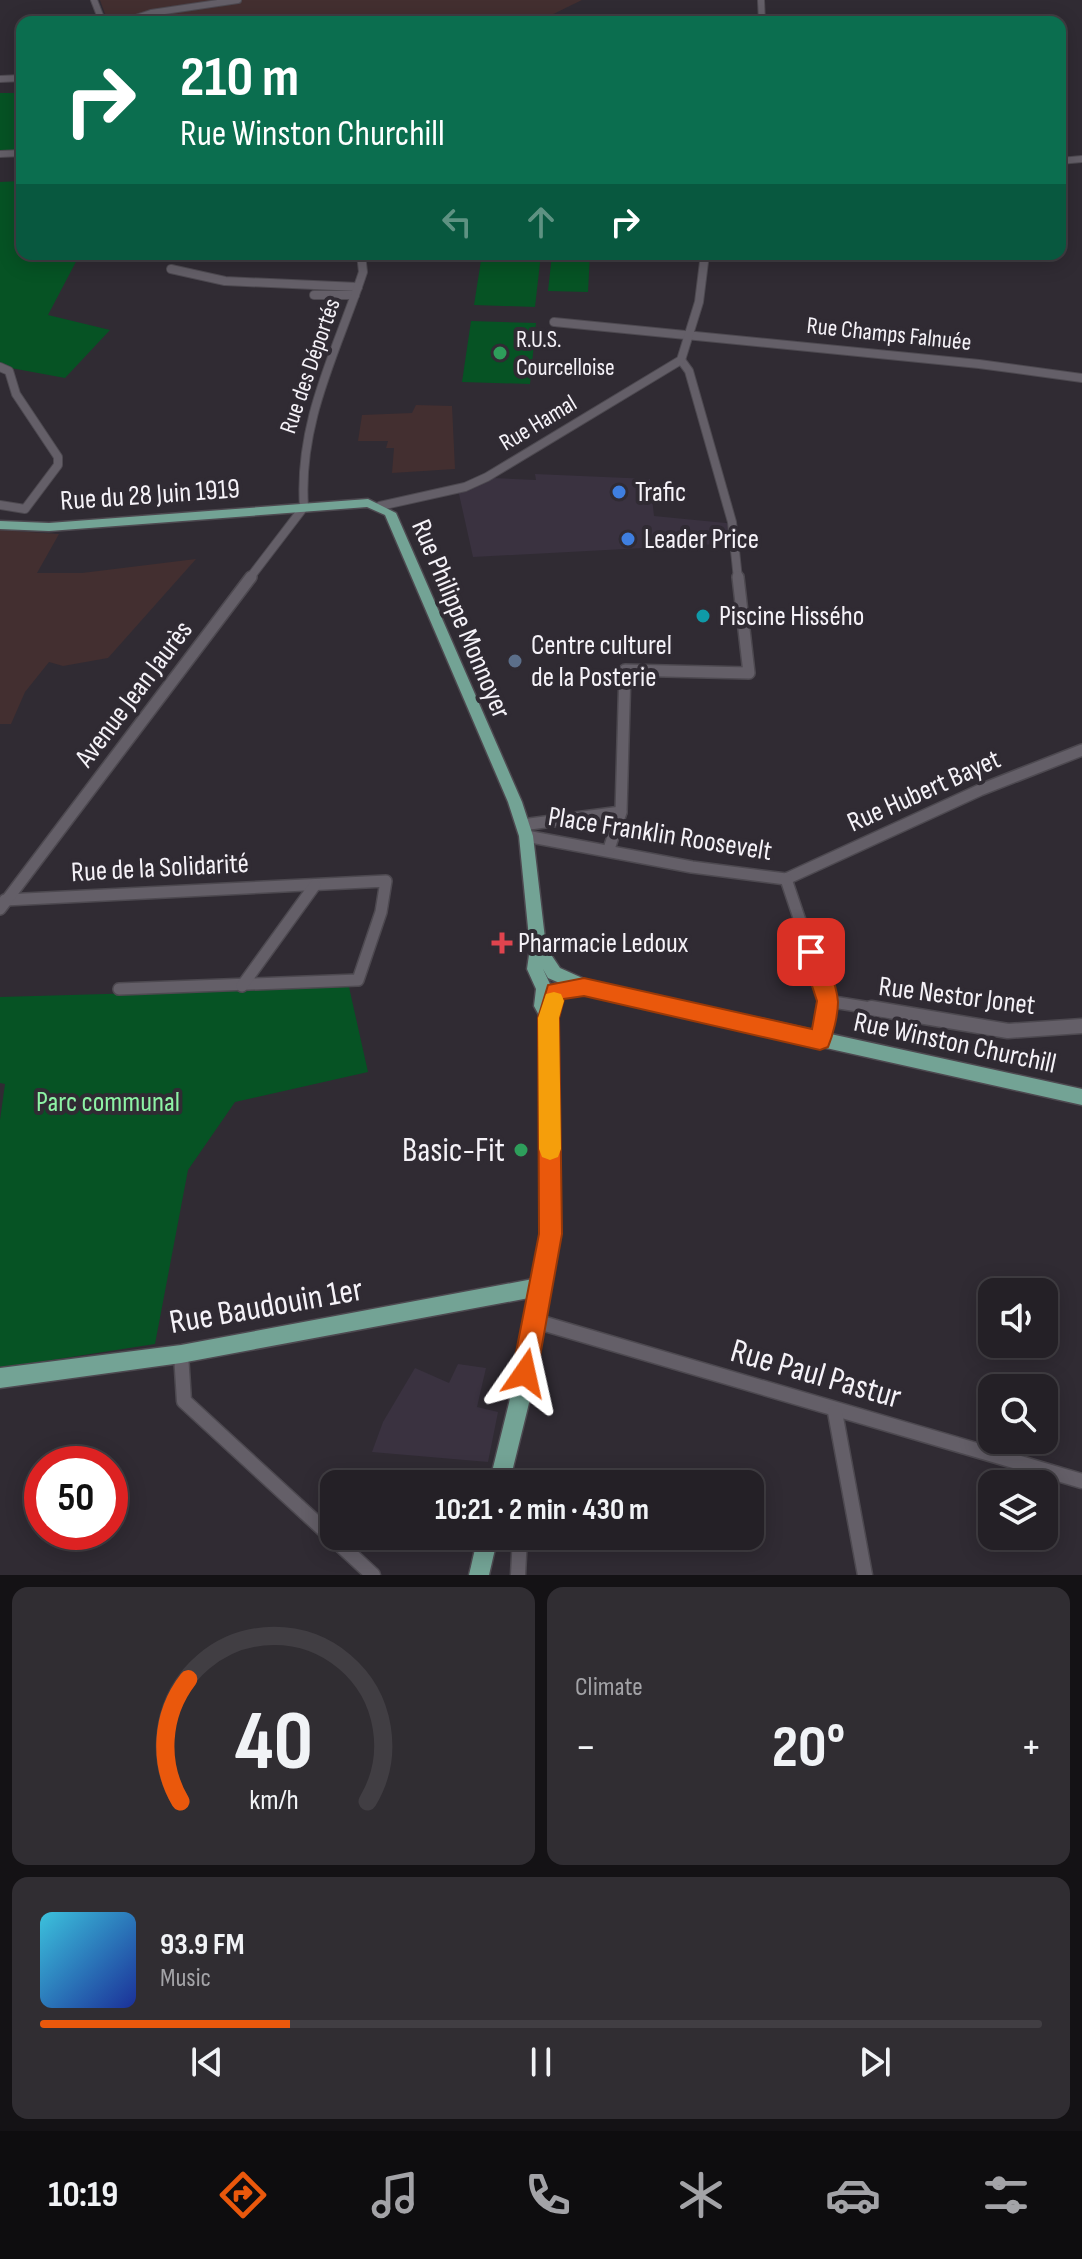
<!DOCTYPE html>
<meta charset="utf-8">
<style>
body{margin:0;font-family:"Sofia Sans Condensed",sans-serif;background:#302d32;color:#f1f3f6;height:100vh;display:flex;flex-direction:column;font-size:30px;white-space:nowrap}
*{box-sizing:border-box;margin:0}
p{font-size:26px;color:#a3a3a7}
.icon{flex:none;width:44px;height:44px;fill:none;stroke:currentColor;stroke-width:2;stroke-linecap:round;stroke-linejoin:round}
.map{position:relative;height:1575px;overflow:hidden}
.panel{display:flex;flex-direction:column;gap:12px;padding:12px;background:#141215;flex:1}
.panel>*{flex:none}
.guide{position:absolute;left:16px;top:16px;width:1050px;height:244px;border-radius:16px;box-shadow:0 4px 20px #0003,0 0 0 2px #413e43;background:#0b6e4f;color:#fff;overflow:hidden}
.controls{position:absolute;left:978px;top:1278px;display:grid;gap:16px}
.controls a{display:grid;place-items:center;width:80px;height:80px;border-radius:16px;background:#242026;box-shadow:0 4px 20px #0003,0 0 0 2px #413e43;font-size:40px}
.speed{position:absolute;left:24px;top:1446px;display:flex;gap:16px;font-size:40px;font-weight:700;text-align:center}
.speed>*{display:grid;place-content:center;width:104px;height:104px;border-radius:50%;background:#242026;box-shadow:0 4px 20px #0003,0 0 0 2px #413e43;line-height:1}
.speed .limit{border:12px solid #d22;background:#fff;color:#111}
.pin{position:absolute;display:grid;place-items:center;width:68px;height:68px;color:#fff;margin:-34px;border-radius:16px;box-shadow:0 4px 12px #0006}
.me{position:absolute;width:88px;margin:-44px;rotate:11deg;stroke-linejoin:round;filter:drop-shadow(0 0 6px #0008)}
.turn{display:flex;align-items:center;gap:28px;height:168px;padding:0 32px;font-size:36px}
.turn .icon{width:104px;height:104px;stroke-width:2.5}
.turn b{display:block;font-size:56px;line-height:68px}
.lanes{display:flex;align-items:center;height:76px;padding:0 32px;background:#0003;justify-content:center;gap:40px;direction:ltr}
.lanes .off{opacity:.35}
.big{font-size:60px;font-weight:700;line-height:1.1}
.panel .card{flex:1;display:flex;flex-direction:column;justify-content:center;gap:12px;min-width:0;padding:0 28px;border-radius:16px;background:#302d32}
.panel .dial{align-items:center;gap:0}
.dial svg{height:208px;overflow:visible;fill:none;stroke:#413e43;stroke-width:7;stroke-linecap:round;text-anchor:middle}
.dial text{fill:#f1f3f6;stroke:none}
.song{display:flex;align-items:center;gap:24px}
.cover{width:96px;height:96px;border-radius:12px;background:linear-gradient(135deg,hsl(190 70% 55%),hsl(230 70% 35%))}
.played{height:8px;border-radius:4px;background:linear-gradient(90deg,#ea580c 25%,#413e43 25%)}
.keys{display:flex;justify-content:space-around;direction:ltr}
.heat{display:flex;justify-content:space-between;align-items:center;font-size:44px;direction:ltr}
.panel .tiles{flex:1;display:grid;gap:12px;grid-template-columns:1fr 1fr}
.card:last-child{grid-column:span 2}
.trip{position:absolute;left:320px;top:1470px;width:444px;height:80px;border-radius:16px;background:#242026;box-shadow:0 4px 20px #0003,0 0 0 2px #413e43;font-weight:700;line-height:80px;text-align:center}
.menu{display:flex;height:128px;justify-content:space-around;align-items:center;background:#0e0d0f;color:#a3a3a7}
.menu .icon{width:56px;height:56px}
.menu .current{color:#ea580c}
.menu b{font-size:36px;color:#f1f3f6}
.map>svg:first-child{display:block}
</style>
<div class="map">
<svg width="1082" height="1575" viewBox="0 0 1082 1575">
<rect width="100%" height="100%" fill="#302b33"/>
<g fill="#3a3240">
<polygon points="535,474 650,479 654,516 736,524 737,543 473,557 457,485 493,478 536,480"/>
<polygon points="458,1364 486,1368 477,1407 498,1412 488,1462 372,1452 383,1422 415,1368 449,1383"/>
</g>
<g fill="#432f30">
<polygon points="100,0 582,0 537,22 108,22"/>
<polygon points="416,405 452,406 455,469 392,473 394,448 386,448 388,441 358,441 362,415 412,413"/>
<polygon points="0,530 59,534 37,573 82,573 196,559 108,658 63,666 49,662 25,692 11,724 0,724"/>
</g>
<g fill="#065324">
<polygon points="0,93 22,93 22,152 0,153"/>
<polygon points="22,181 22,254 80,254 48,315 110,330 65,378 0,366 0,182"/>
<polygon points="482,254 541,254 535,307 474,305"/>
<polygon points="552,254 590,254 588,292 548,291"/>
<polygon points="471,321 536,323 530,384 462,382"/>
<polygon points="349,987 368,1072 235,1102 188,1170 155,1344 0,1368 0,1120 5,1084 0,1083 0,997"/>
</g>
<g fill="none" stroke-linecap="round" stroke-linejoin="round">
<defs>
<g id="minor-far3">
<polyline points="94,0 101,18 121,22"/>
<polyline points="761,0 762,22"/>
<polyline points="124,22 151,13 238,0"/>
<polyline points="0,79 22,78"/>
<polyline points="0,154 22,153"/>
<polyline points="1060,161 1082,159"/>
</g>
<g id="minor-far2">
<polyline points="171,269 225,281 358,287"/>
<polyline points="314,295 355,295"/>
<polyline points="554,322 979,364 1082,378"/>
<polyline points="681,360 689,371 732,522 738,579"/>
<polyline points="0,367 9,371 16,394 58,457 58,465 25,509 0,505"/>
<polyline points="380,506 465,487 487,477 681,360 699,302 705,254"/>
<path d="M249 579 304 507C298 421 337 351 363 272L361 254"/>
</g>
<g id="minor-far1">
<polyline points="522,825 621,812"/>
<polyline points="526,836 692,867 786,879 980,790 1082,750"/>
<polyline points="609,849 621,812 625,670 749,673 738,577"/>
<polyline points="786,879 827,1001 825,1010"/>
<polyline points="5,900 386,881 381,912 358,980 119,989"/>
<polyline points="0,909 251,577"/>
<polyline points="242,986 315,885"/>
<polyline points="827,1001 883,1010"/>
</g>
<g id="minor">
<polyline points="871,1008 1008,1031 1082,1026"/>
<polyline points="820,1040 826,1008"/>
<polyline points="535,1321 1082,1481"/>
<polyline points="181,1354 184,1401 373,1575"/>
<polyline points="835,1412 865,1575"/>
<polyline points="518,1575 520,1536"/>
</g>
<g id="major">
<path d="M368 499 396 513 522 802 533 836 546 947 560 968 589 981 1082 1089V1105L584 994 562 997 557 1018 559 1234 529 1403 509 1484H489L509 1403 529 1298 181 1363 0 1388V1368L181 1345 533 1279 541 1234V1019L534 1006 536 989 527 969 530 948 519 836 508 802 385 515 367 507 49 531 0 529V521L49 523ZM543 969 548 978 562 984H550Z"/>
<polygon points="478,1536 498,1536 489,1575 469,1575"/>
</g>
</defs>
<use href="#minor-far3" stroke="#4d4950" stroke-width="8"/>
<use href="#minor-far2" stroke="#4d4950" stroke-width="10"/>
<use href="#minor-far1" stroke="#4d4950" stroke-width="14"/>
<use href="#minor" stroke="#4d4950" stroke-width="17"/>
<use href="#major" stroke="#4d4950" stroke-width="3"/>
<use href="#minor-far3" stroke="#645f68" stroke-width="6"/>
<use href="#minor-far2" stroke="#645f68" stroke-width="8"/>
<use href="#minor-far1" stroke="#645f68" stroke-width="11"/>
<use href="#minor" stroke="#645f68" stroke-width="14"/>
<use href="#major" fill="#73a395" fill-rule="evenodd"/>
</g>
<path fill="#ea580c" stroke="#983908" stroke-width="2" d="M811 944C824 948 837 987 838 1002 838 1015 833 1035 828 1047L820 1050 584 996 564 999 559 1018 562 1234 537 1373 534 1382 525 1385 516 1382 512 1373 539 1234 538 1018 548 985 584 978 812 1029 817 1001 801 952Z"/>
<polygon fill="#f59e0b" points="554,992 561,994 564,1001 559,1018 561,1149 558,1157 550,1160 542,1157 539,1149 538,1018 546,994"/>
<g fill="#2e9e5b" stroke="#302b33" stroke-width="3">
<circle cx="500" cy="353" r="8"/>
<circle cx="521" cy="1150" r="8"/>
</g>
<g fill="#3f7fe0" stroke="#302b33" stroke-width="3">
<circle cx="619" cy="492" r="8"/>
<circle cx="628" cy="539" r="8"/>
</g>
<circle fill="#0f9aa8" stroke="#302b33" stroke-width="3" cx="703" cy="616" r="8"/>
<circle fill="#5c6f8a" stroke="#302b33" stroke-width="3" cx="515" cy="661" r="8"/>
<path fill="#e0444e" stroke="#302b33" stroke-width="3" d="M498 931h8v8h8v8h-8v8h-8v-8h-8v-8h8z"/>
<g text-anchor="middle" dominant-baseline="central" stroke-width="8" stroke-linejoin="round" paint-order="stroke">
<g font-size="24" fill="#f5f2f8" stroke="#302b33">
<text transform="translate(889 334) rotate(6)">Rue Champs Falnuée</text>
<text transform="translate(310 366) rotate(-71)">Rue des Déportés</text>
<text transform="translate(538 423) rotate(-31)">Rue Hamal</text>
</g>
<g font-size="24" fill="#f5f2f8" stroke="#302b33" text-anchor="start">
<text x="516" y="339">R.U.S.<tspan x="516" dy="28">Courcelloise</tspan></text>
</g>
<g font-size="28" fill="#f5f2f8" stroke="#302b33" text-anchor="start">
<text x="635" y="492">Trafic</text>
<text x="644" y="539">Leader Price</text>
<text x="719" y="616">Piscine Hissého</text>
<text x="531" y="645">Centre culturel<tspan x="531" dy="32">de la Posterie</tspan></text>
<text x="518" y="943">Pharmacie Ledoux</text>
</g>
<g font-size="28" fill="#f5f2f8" stroke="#302b33">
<text transform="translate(150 495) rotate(-4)">Rue du 28 Juin 1919</text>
<text transform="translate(461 619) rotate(67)">Rue Philippe Monnoyer</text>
<text transform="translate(134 694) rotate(-53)">Avenue Jean Jaurès</text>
<text transform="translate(924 791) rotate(-24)">Rue Hubert Bayet</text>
<text transform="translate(660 834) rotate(9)">Place Franklin Roosevelt</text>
<text transform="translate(160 868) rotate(-3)">Rue de la Solidarité</text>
<text transform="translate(957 996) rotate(7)">Rue Nestor Jonet</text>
<text transform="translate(955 1043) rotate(12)">Rue Winston Churchill</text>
</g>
<g font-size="28" fill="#8df3a5" stroke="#302b33">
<text x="108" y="1102">Parc communal</text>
</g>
<g font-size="34" fill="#f5f2f8" stroke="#302b33" text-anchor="end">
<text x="505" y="1150">Basic-Fit</text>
</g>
<g font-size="34" fill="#f5f2f8" stroke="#302b33">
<text transform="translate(266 1306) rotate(-10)">Rue Baudouin 1er</text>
<text transform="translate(816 1374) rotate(16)">Rue Paul Pastur</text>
</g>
</g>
</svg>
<div class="controls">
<a><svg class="icon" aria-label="sound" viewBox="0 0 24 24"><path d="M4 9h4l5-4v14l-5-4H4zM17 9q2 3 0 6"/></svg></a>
<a><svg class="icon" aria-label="search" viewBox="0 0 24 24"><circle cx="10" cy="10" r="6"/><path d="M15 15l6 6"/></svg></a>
<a><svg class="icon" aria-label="layers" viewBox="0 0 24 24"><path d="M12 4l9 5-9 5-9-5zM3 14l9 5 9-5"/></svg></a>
</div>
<div class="speed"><div class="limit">50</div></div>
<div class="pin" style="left:811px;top:952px;background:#d93025"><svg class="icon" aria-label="arrive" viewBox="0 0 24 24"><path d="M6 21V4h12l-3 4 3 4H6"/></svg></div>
<svg class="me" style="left:525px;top:1373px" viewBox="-20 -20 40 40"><path d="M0-17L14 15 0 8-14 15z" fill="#ea580c" stroke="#fff" stroke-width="4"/></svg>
<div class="trip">10:21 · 2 min · 430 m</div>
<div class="guide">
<div class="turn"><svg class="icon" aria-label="right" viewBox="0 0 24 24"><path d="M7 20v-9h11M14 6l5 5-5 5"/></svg><div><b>210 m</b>Rue Winston Churchill</div></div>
<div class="lanes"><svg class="icon off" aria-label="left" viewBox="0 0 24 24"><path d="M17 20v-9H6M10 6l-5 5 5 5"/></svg><svg class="icon off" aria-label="ahead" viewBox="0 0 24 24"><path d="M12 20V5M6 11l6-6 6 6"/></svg><svg class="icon" aria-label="right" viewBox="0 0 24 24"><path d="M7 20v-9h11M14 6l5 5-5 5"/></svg></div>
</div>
</div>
<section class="panel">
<div class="tiles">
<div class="card dial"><svg viewBox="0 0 100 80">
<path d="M14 69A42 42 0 1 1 86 69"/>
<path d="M14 69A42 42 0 0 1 17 22" stroke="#ea580c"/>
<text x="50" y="56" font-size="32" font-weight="700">40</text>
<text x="50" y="72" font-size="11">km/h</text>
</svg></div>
<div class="card"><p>Climate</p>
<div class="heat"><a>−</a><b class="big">20°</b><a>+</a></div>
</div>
<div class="card">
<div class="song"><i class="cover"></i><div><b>93.9 FM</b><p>Music</p></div></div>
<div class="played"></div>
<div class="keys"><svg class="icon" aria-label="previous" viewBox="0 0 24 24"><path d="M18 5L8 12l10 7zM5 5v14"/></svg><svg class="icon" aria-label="pause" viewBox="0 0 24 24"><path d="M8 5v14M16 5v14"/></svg><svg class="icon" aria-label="next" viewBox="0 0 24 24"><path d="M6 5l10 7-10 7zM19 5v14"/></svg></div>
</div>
</div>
</section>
<nav class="menu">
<b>10:19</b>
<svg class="icon current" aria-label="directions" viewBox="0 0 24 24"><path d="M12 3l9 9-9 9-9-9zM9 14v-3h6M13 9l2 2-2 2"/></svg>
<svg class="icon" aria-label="music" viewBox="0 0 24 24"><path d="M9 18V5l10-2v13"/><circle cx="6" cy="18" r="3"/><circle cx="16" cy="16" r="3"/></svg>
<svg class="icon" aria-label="phone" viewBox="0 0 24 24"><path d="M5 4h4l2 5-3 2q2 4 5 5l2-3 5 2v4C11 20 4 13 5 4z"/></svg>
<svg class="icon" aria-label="climate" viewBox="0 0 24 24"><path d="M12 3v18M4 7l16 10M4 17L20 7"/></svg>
<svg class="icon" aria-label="car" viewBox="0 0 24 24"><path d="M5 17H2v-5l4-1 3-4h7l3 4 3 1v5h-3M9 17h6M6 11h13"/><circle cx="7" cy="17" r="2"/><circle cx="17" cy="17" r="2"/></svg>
<svg class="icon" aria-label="filters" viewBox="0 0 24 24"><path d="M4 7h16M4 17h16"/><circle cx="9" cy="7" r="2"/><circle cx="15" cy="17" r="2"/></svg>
</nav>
